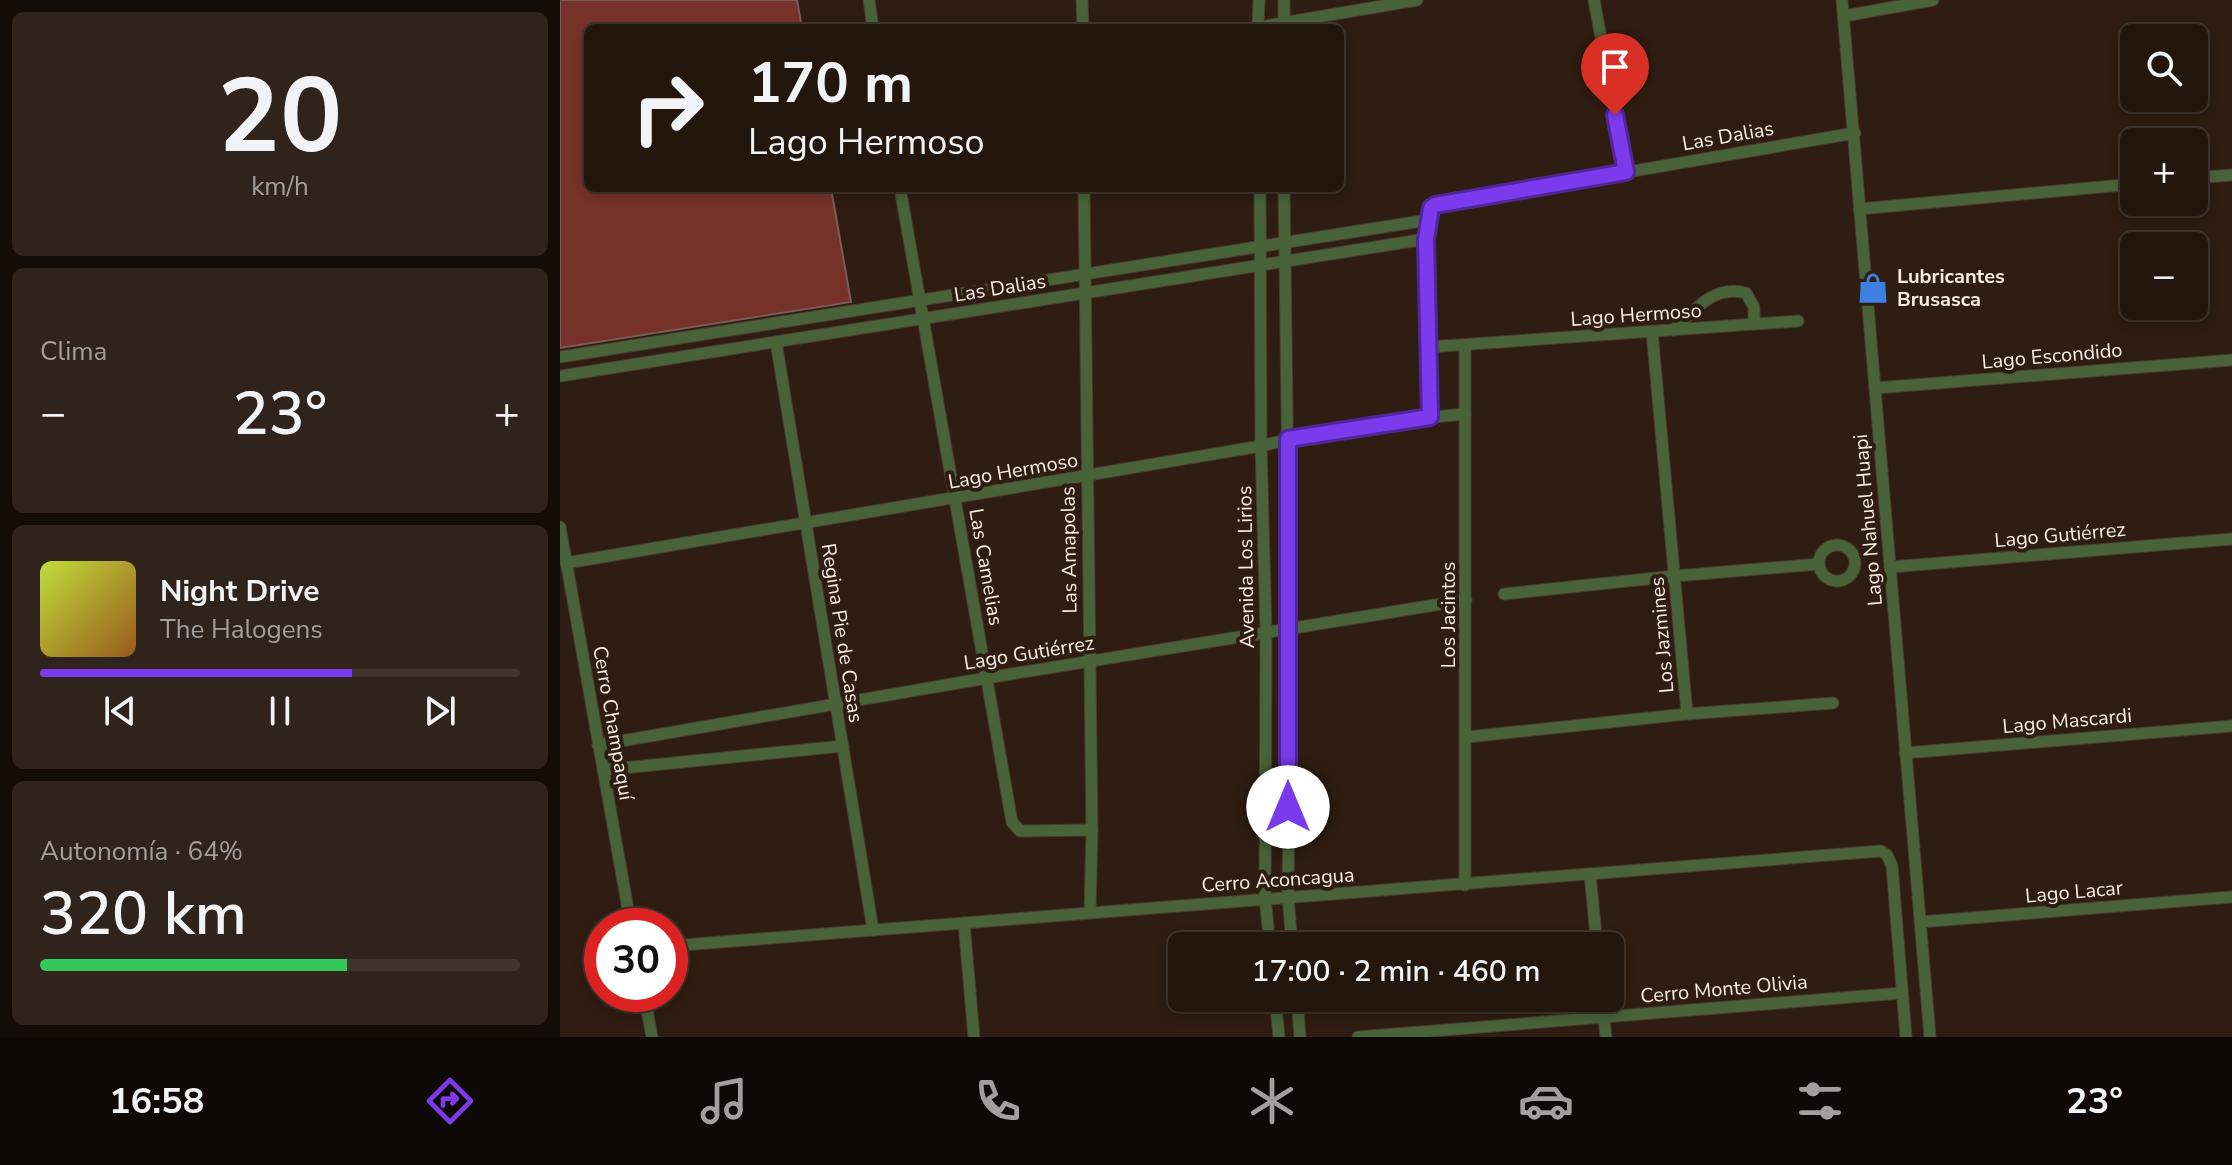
<!DOCTYPE html>
<html lang="es">
<meta charset="utf-8">
<style>
body{margin:0;font-family:"Nunito Sans",sans-serif;background:#2f231b;color:#f1f3f6;height:100vh;display:flex;flex-direction:column;font-size:30px;white-space:nowrap}
*{box-sizing:border-box;margin:0}
p{font-size:26px;color:#a39f9d}
.icon{flex:none;width:44px;height:44px;fill:none;stroke:currentColor;stroke-width:2;stroke-linecap:round;stroke-linejoin:round}
.map{position:relative;flex:1;overflow:hidden}
.sheet{display:flex;flex-direction:column;gap:12px;padding:12px;background:#130c07;width:560px}
.sheet>*{flex:none}
.hud{position:absolute;left:24px;top:24px;width:760px;height:168px;border-radius:12px;box-shadow:0 4px 12px #0003,0 0 0 2px #40352e;background:#23160d;color:#f1f3f6;overflow:hidden}
.controls{position:absolute;left:1560px;top:24px;display:grid;gap:16px}
.controls a{display:grid;place-items:center;width:88px;height:88px;border-radius:12px;background:#23160d;box-shadow:0 4px 12px #0003,0 0 0 2px #40352e;font-size:40px}
.speed{position:absolute;left:24px;top:908px;display:flex;gap:16px;font-size:40px;font-weight:700;text-align:center}
.speed>*{display:grid;place-content:center;width:104px;height:104px;border-radius:50%;background:#23160d;box-shadow:0 4px 12px #0003,0 0 0 2px #40352e;line-height:1}
.speed .limit{border:12px solid #d22;background:#fff;color:#111}
.pin{position:absolute;display:grid;place-items:center;width:68px;height:68px;color:#fff;margin:-82px -34px;border-radius:50% 50% 50% 0;rotate:-45deg;box-shadow:0 0 8px #0007}
.pin .icon{rotate:45deg}
.me{position:absolute;width:88px;margin:-44px;rotate:0deg;stroke-linejoin:round;filter:drop-shadow(0 0 6px #0008)}
.turn{display:flex;align-items:center;gap:28px;height:168px;padding:0 32px;font-size:36px}
.turn .icon{width:104px;height:104px;stroke-width:2.5}
.turn b{display:block;font-size:56px;line-height:68px}
.big{font-size:60px;font-weight:600;line-height:1.1}
.sheet .card{flex:1;display:flex;flex-direction:column;justify-content:center;gap:12px;min-width:0;padding:0 28px;border-radius:12px;background:#2f231b}
.sheet .dial{align-items:center;gap:0}
.dial b{font-size:104px;line-height:1}
.song{display:flex;align-items:center;gap:24px}
.cover{width:96px;height:96px;border-radius:12px;background:linear-gradient(135deg,hsl(70 70% 55%),hsl(30 70% 35%))}
.played{height:8px;border-radius:4px;background:linear-gradient(90deg,#7c3aed 65%,#40352e 65%)}
.keys{display:flex;justify-content:space-around;direction:ltr}
.heat{display:flex;justify-content:space-between;align-items:center;font-size:44px;direction:ltr}
.charge{height:12px;border-radius:6px;background:linear-gradient(90deg,#34c759 64%,#40352e 0)}
.trip{position:absolute;left:608px;top:932px;width:456px;height:80px;border-radius:12px;background:#23160d;box-shadow:0 4px 12px #0003,0 0 0 2px #40352e;font-weight:600;line-height:80px;text-align:center}
.menu{display:flex;height:128px;justify-content:space-around;align-items:center;background:#0e0905;color:#a39f9d}
.menu .icon{width:56px;height:56px}
.menu .current{color:#7c3aed}
.menu b{font-size:36px;color:#f1f3f6}
main{display:flex;flex:1;min-height:0}
.map>svg:first-child{display:block}
</style>
<main>
<section class="sheet">
<div class="card dial"><b>20</b><p>km/h</p></div>
<div class="card"><p>Clima</p>
<div class="heat"><a>−</a><b class="big">23°</b><a>+</a></div>
</div>
<div class="card">
<div class="song"><i class="cover"></i><div><b>Night Drive</b><p>The Halogens</p></div></div>
<div class="played"></div>
<div class="keys"><svg class="icon" aria-label="previous" viewBox="0 0 24 24"><path d="M18 5L8 12l10 7zM5 5v14"/></svg><svg class="icon" aria-label="pause" viewBox="0 0 24 24"><path d="M8 5v14M16 5v14"/></svg><svg class="icon" aria-label="next" viewBox="0 0 24 24"><path d="M6 5l10 7-10 7zM19 5v14"/></svg></div>
</div>
<div class="card"><p>Autonomía · 64%</p><b class="big">320 km</b><div class="charge"></div></div>
</section>
<div class="map">
<svg width="1672" height="1037" viewBox="0 0 1672 1037">
<rect width="100%" height="100%" fill="#2f1d11"/>
<polygon fill="#76312a" stroke="#775c58" stroke-width="2" points="0,0 237,0 242,28 28,28 28,188 271,188 291,302 0,348"/>
<g fill="none" stroke-linecap="round" stroke-linejoin="round">
<defs>
<g id="minor">
<polyline points="309,0 313,28"/>
<polyline points="522,0 523,28"/>
<polyline points="1034,0 1066,172"/>
<polyline points="1282,0 1370,1037"/>
<polyline points="1284,16 1373,0"/>
<polyline points="724,27 724,0"/>
<polyline points="693,28 857,0"/>
<polyline points="698,28 699,0"/>
<polyline points="1634,178 1672,175"/>
<polyline points="340,188 452,822 460,831 532,830"/>
<polyline points="524,188 532,830 530,912"/>
<polyline points="700,188 701,446 706,632 705,898 710,946"/>
<polyline points="724,188 730,628 728,896 732,946"/>
<polyline points="1299,209 1574,184"/>
<polyline points="866,239 870,417"/>
<path d="M1114 330C1135 309 1155 284 1186 293L1194 307V324"/>
<polyline points="216,342 313,930"/>
<polyline points="905,345 905,885"/>
<polyline points="869,347 1238,321"/>
<polyline points="0,357 868,220"/>
<polyline points="0,376 866,239 869,211 875,205 1295,133"/>
<polyline points="1315,388 1672,360"/>
<polyline points="0,527 71,926"/>
<circle cx="1277" cy="563" r="18"/>
<path d="M6 563 701 446C767 429 838 420 905 414"/>
<polyline points="1330,567 1672,539"/>
<polyline points="944,594 1115,576 1259,564"/>
<polyline points="1127,714 1273,703"/>
<polyline points="907,737 1127,714 1092,332"/>
<polyline points="38,745 427,678 906,600"/>
<polyline points="1345,753 1672,726"/>
<polyline points="43,770 283,746"/>
<polyline points="1030,874 1037,946"/>
<polyline points="1360,922 1672,897"/>
<polyline points="404,923 414,1037"/>
<polyline points="110,946 1321,851 1327,855 1332,866 1346,1037"/>
<polyline points="84,994 92,1037"/>
<polyline points="715,998 719,1037"/>
<polyline points="737,998 740,1037"/>
<polyline points="1042,998 1046,1037"/>
<polyline points="798,1037 1342,993"/>
</g>
</defs>
<use href="#minor" stroke="#4b3a2f" stroke-width="13"/>
<use href="#minor" stroke="#486339" stroke-width="11"/>
</g>
<g fill="none" stroke-linecap="round" stroke-linejoin="round">
<defs>
<polyline id="route" points="728,807 728,439 870,417 866,239 871,208 875,205 1066,172 1055,115"/>
</defs>
<use href="#route" stroke="#51269a" stroke-width="20"/>
<use href="#route" stroke="#7c3aed" stroke-width="14"/>
</g>
<defs>
<symbol id="shop-bare" viewBox="-9 -9 18 18"><path d="M-5-2.5h2.3a2.7 3.5 0 0 1 5.4 0H5L5.5 6h-11ZM-1.5-2.5h3a1.5 2.3 0 0 0-3 0Z" fill="#3f7fe0" stroke="#2f1d11" stroke-width="2.5" paint-order="stroke"/></symbol>
</defs>
<g fill-rule="evenodd">
<use href="#shop-bare" x="1291" y="266" width="44" height="44"/>
</g>
<g text-anchor="middle" dominant-baseline="central" stroke-width="8" stroke-linejoin="round" paint-order="stroke">
<g font-size="20" fill="#faede5" stroke="#2f1d11">
<text transform="translate(1168 136) rotate(-10)">Las Dalias</text>
<text transform="translate(440 288) rotate(-9)">Las Dalias</text>
<text transform="translate(1076 315) rotate(-4)">Lago Hermoso</text>
<text transform="translate(1492 356) rotate(-5)">Lago Escondido</text>
<text transform="translate(453 471) rotate(-10)">Lago Hermoso</text>
<text transform="translate(1308 520) rotate(-95)">Lago Nahuel Huapi</text>
<text transform="translate(1500 535) rotate(-5)">Lago Gutiérrez</text>
<text transform="translate(509 550) rotate(-91)">Las Amapolas</text>
<text transform="translate(426 567) rotate(80)">Las Camelias</text>
<text transform="translate(686 567) rotate(-91)">Avenida Los Lirios</text>
<text transform="translate(888 615) rotate(-90)">Los Jacintos</text>
<text transform="translate(282 633) rotate(81)">Regina Pie de Casas</text>
<text transform="translate(1102 635) rotate(-95)">Los Jazmines</text>
<text transform="translate(469 653) rotate(-9)">Lago Gutiérrez</text>
<text transform="translate(1507 721) rotate(-5)">Lago Mascardi</text>
<text transform="translate(53 723) rotate(80)">Cerro Champaquí</text>
<text transform="translate(718 880) rotate(-4)">Cerro Aconcagua</text>
<text transform="translate(1514 892) rotate(-5)">Lago Lacar</text>
<text transform="translate(1164 989) rotate(-5)">Cerro Monte Olivia</text>
</g>
<g font-size="20" font-weight="bold" fill="#faede5" stroke="#2f1d11" text-anchor="start">
<text x="1337" y="276">Lubricantes<tspan x="1337" dy="23">Brusasca</tspan></text>
</g>
</g>
</svg>
<div class="controls">
<a><svg class="icon" aria-label="search" viewBox="0 0 24 24"><circle cx="10" cy="10" r="6"/><path d="M15 15l6 6"/></svg></a>
<a>+</a>
<a>−</a>
</div>
<div class="speed"><div class="limit">30</div></div>
<div class="pin" style="left:1055px;top:115px;background:#d93025"><svg class="icon" aria-label="arrive" viewBox="0 0 24 24"><path d="M6 21V4h12l-3 4 3 4H6"/></svg></div>
<svg class="me" style="left:728px;top:807px" viewBox="-20 -20 40 40"><circle r="19" fill="#fff"/><path d="M0-13L10 11 0 6-10 11z" fill="#7c3aed"/></svg>
<div class="trip">17:00 · 2 min · 460 m</div>
<div class="hud">
<div class="turn"><svg class="icon" aria-label="right" viewBox="0 0 24 24"><path d="M7 20v-9h11M14 6l5 5-5 5"/></svg><div><b>170 m</b>Lago Hermoso</div></div>
</div>
</div>
</main>
<nav class="menu">
<b>16:58</b>
<svg class="icon current" aria-label="directions" viewBox="0 0 24 24"><path d="M12 3l9 9-9 9-9-9zM9 14v-3h6M13 9l2 2-2 2"/></svg>
<svg class="icon" aria-label="music" viewBox="0 0 24 24"><path d="M9 18V5l10-2v13"/><circle cx="6" cy="18" r="3"/><circle cx="16" cy="16" r="3"/></svg>
<svg class="icon" aria-label="phone" viewBox="0 0 24 24"><path d="M5 4h4l2 5-3 2q2 4 5 5l2-3 5 2v4C11 20 4 13 5 4z"/></svg>
<svg class="icon" aria-label="climate" viewBox="0 0 24 24"><path d="M12 3v18M4 7l16 10M4 17L20 7"/></svg>
<svg class="icon" aria-label="car" viewBox="0 0 24 24"><path d="M5 17H2v-5l4-1 3-4h7l3 4 3 1v5h-3M9 17h6M6 11h13"/><circle cx="7" cy="17" r="2"/><circle cx="17" cy="17" r="2"/></svg>
<svg class="icon" aria-label="filters" viewBox="0 0 24 24"><path d="M4 7h16M4 17h16"/><circle cx="9" cy="7" r="2"/><circle cx="15" cy="17" r="2"/></svg>
<b>23°</b>
</nav>
